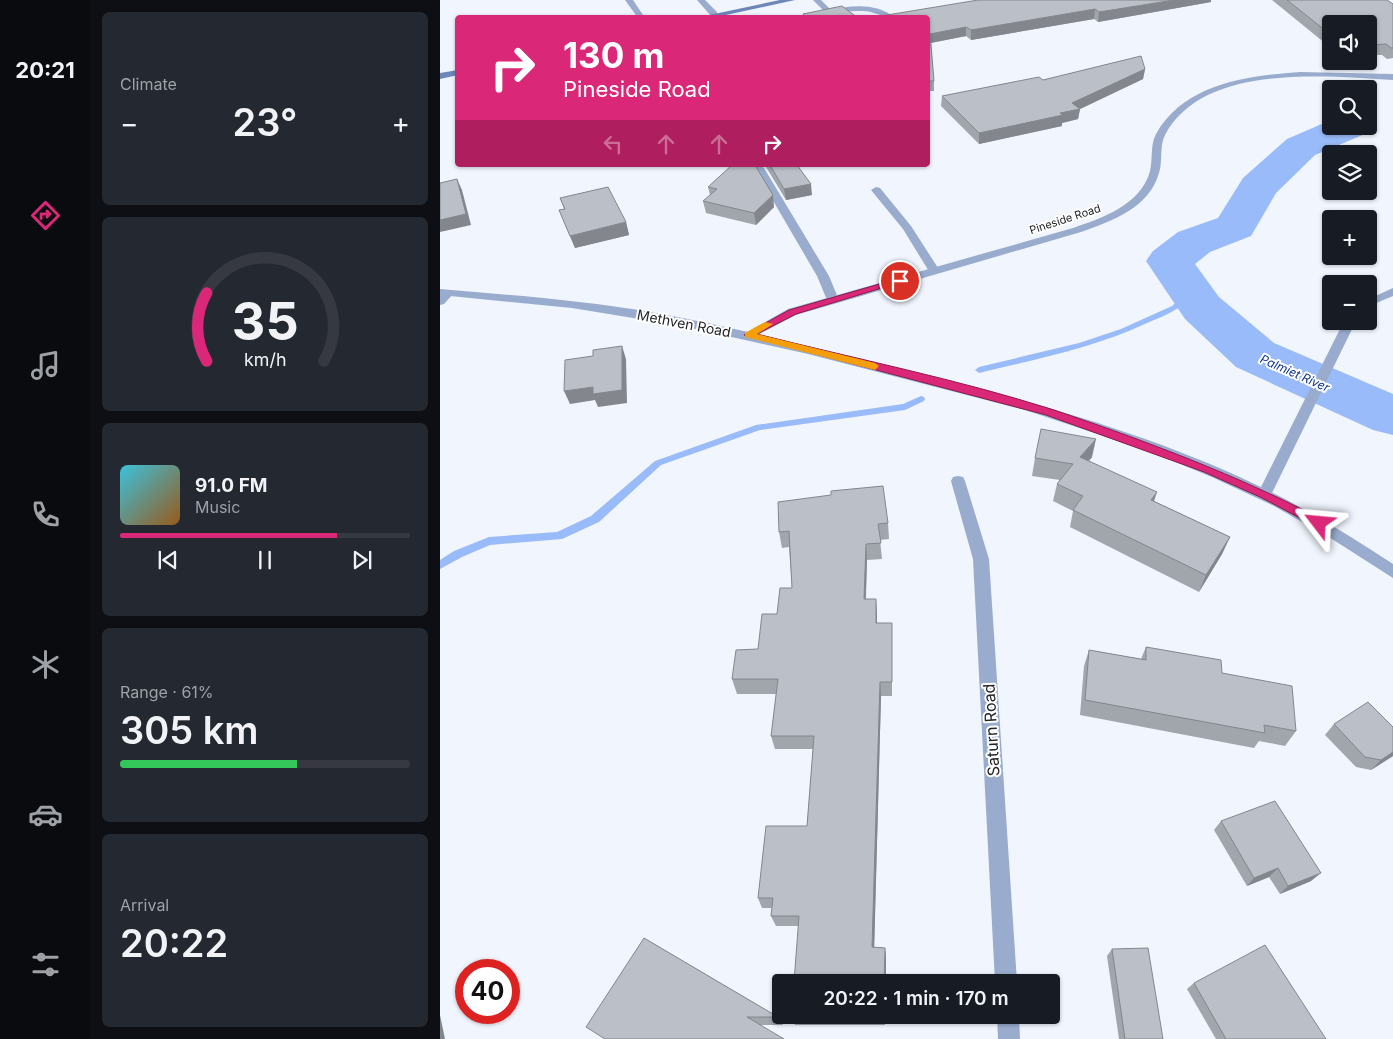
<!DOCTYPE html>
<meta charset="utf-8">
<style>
body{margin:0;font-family:Inter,sans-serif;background:#242831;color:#f1f3f6;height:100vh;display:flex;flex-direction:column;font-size:19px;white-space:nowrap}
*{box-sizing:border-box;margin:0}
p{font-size:16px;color:#9ea1a6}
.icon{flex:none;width:28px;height:28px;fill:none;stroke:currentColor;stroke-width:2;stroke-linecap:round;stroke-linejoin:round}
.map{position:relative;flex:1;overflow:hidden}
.sheet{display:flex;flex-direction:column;gap:12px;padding:12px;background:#0d0f14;width:350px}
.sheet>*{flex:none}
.top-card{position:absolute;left:15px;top:15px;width:475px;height:152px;border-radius:5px;box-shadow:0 1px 4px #0004;background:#db2777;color:#fff;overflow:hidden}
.buttons{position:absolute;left:882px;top:15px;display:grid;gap:10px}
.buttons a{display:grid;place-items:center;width:55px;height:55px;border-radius:5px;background:#171b24;box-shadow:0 1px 4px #0004;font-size:25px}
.speed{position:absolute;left:15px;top:959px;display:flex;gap:10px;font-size:25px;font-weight:700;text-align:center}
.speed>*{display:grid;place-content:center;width:65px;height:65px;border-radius:50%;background:#171b24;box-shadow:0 1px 4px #0004;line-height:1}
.speed .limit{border:8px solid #d22;background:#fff;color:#111}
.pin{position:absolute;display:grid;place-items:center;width:42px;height:42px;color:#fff;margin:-21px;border:2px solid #fff;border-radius:50%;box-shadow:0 1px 5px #0007}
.me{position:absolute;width:55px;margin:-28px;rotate:299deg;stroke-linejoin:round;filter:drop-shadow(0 0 4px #0008)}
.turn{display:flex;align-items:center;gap:18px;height:105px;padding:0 25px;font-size:22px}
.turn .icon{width:65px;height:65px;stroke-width:2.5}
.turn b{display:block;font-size:35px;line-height:42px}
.lanes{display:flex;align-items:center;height:48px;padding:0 25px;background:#0003;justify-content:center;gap:25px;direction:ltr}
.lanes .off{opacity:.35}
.big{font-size:38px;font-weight:600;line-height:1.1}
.sheet .tile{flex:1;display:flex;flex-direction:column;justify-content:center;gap:8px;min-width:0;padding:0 18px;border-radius:8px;background:#242831}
.sheet .dial{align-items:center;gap:0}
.dial svg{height:130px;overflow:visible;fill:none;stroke:#363941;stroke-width:7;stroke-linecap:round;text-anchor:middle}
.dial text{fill:#f1f3f6;stroke:none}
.song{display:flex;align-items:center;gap:15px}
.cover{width:60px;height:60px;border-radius:8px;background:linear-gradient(135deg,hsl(190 70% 55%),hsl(30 70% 35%))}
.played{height:5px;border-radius:2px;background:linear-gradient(90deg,#db2777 75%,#363941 75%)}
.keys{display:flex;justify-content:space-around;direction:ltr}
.heat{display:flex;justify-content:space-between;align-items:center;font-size:28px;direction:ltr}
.charge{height:8px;border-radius:4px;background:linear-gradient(90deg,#34c759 61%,#363941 0)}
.trip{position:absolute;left:332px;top:974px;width:288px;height:50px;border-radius:5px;background:#171b24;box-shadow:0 1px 4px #0004;font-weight:600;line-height:50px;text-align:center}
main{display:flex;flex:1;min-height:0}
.dock{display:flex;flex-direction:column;width:90px;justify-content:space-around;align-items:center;background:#090b0e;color:#9ea1a6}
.dock .icon{width:35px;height:35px}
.dock .selected{color:#db2777}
.dock b{font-size:22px;color:#f1f3f6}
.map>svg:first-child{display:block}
</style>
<main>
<nav class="dock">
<b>20:21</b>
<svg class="icon selected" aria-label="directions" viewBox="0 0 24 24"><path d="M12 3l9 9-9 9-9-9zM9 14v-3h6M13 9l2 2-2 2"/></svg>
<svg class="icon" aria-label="music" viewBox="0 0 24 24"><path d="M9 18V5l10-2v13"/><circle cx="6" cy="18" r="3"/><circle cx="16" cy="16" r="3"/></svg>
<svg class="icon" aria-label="phone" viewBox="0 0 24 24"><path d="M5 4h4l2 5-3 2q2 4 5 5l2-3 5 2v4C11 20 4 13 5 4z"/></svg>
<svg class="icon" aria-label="climate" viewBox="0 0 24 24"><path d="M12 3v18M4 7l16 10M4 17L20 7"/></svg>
<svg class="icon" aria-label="car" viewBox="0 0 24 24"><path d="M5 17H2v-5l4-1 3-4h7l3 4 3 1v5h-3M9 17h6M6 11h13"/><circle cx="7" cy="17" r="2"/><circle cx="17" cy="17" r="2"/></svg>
<svg class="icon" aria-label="filters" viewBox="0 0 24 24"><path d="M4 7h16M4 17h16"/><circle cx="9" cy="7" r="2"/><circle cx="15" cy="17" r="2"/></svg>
</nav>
<section class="sheet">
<div class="tile"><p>Climate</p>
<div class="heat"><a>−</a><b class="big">23°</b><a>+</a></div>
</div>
<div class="tile dial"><svg viewBox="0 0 100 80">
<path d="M14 69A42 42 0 1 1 86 69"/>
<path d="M14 69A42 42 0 0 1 14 27" stroke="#db2777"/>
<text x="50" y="56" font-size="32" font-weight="700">35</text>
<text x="50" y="72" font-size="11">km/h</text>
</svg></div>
<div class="tile">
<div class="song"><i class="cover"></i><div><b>91.0 FM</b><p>Music</p></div></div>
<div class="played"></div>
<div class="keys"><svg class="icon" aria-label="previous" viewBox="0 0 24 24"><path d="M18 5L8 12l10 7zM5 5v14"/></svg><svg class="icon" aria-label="pause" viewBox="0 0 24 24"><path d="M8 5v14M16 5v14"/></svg><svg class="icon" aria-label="next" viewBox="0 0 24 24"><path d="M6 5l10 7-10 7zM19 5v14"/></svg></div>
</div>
<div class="tile"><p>Range · 61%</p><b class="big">305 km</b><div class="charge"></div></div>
<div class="tile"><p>Arrival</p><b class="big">20:22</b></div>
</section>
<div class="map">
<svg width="953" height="1039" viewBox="0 0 953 1039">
<rect width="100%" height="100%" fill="#f0f5fe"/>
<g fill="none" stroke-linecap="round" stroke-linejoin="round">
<g fill="#9abbf9" fill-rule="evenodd">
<path d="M748 291H751L755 293C742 309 726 315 707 323 654 348 596 359 539 373L535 370 539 367 639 343 681 329 732 306Z"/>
<polygon points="481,396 484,397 485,399 484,401 465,410 320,430 221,465 159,522 122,539 50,545 22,557 0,569 0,560 14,551 49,537 117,532 151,516 215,461 316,425 463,404"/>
</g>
<polygon fill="#9abbf9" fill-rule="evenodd" points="891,120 891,126 929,126 929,124 930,126 925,134 875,155 836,193 811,236 770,252 755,264 779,297 834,343 953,394 953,435 933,430 796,367 745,319 706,261 713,251 738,232 778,218 803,178 847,139"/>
<g fill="#99acce" fill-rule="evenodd">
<polygon points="185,0 193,0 205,18 198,18"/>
<polygon points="257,0 265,0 277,12 277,16 271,16"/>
<path d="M373 0H381L391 10C412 5 438 3 455 18 444 18 434 11 422 11 401 10 381 18 360 18L384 11Z"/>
<polygon points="319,165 324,168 389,276 399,300 397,302 393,304 387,300 377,276 314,168"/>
<polygon points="436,187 440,188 471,226 500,271 498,273 490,273 463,229 431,190"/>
</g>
<g fill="#99acce" fill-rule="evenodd">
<path d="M860 72 953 74V80C885 76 763 63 725 135 719 147 723 161 719 173 709 208 672 221 641 232L356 315 312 338 308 339 302 335 348 309 633 228C662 218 701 205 710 171 713 159 710 145 716 134 745 83 808 76 860 72Z"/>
<polygon points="953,288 953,296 929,306 929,299"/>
<polygon points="8,290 14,293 4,304 0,305 0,294"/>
<polygon points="904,321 916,321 831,495 829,499 819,499 817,495"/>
<polygon points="518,476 523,477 525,481 549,559 577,982 555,982 533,559 511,481 513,477"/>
<polygon points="557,1015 579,1015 580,1039 558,1039"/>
</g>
<path fill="#99acce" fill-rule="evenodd" d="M0 289C70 295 140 300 210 312 294 327 377 348 460 369 591 401 725 437 845 499 883 519 918 541 953 564V578L892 539 834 506 774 478 712 452 585 410 368 354 242 326 132 308 0 295Z"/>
<g fill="#6d87b9" fill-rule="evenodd">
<polygon points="340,0 355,0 272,18 255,18"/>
<polygon points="18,70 18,75 0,79 0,73"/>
</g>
</g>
<g fill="#a1a5ac">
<polygon points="832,0 947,0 953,4 953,58 947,59 942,55 929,55 929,24 891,24 891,48"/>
<polygon points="771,2 658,22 654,19 531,40 526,36 491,43 494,81 494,91 488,91 488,18"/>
<polygon points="705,69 703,79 640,109 638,119 622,123 622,126 539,144 501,106 502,96 603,80"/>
<polygon points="321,165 357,165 372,195 346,200 326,167"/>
<polygon points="316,166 334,207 316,225 266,213 263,201 270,195 268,187"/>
<polygon points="120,198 186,222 189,235 135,248 119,210 124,209"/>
<polygon points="652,457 649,461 714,501 790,537 782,554 759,592 630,527 633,511 613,501 617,484 620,480 592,476 595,458"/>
<polygon points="448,523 449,539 440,540 442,559 427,560 426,599 436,599 437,623 452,623 452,696 441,696 434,947 445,948 446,957 358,926 336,926 331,916 332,908 322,908 318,898 367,826 373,749 335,749 331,736 336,694 297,694 292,679 318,649 352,588 349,547 342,548 339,532"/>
<polygon points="706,647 782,673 856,731 845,746 819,741 814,748 640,715 644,666 649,650 701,659"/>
<polygon points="894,724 953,727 953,756 931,770 916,767 885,735"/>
<polygon points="781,821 871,881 840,894 829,877 807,886 774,830"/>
<polygon points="204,938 338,1017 343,1025 320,1025 165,1039"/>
<polygon points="672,949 723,1039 679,1039 667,956"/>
<polygon points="754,983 886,1039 776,1039 747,989"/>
<polygon points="445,1015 445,1025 355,1025 351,1018"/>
</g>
<g fill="#83868c">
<polygon points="734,0 771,0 771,2 658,22 659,12"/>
<polygon points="655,9 654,19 531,40 531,30"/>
<polygon points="526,27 526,36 490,43 490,34"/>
<polygon points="705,69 703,79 640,109 638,119 622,123 622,126 539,144 539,133 620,113 632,103"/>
<polygon points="17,179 22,190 31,225 0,232 0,220"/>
<polygon points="371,184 372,195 346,200 344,189"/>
<polygon points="333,195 334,207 316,225 314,213"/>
<polygon points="186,222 189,235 135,248 130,236"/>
<polygon points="182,346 186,359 187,403 158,407 155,400 130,404 124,391 153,387"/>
<polygon points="656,439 652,457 637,475 640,457"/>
<polygon points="717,492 711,510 711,500"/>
<polygon points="790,537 782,554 759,592 766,575"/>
<polygon points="426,544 427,560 425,614 424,599"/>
<polygon points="436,599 437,614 437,638 436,623"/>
<polygon points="440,682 441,696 434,956 432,947"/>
<polygon points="953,752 953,756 931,770 941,760"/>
<polygon points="838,868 829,877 807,886 814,878"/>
<polygon points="881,873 871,881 840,894 848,886"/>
<polygon points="445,948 446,957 446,982 444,982"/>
<polygon points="0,1015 5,1039 0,1039"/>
</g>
<g fill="#bbc0c8" stroke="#83868c">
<polygon points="538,0 734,0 659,12 655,9 531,30 526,27 490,34 494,81 488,81 488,18 429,18"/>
<polygon points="847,0 947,0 953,4 953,48 951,48 946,44 929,45 929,24 891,24 891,35"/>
<polygon points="402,6 418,18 366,18 363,14"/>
<polygon points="701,56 705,69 632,103 640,109 620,113 623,115 539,133 502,96 599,77 603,80"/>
<polygon points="292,165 315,165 333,195 314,213 263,201 277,189 268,187"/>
<polygon points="330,165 357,165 371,184 344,189"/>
<polygon points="17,179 26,214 0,220 0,183"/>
<polygon points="168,187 186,222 130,236 119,210 125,209 120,198"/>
<polygon points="182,346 182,390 153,394 153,387 124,391 125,360 153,356 153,350"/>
<polygon points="601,429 656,439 640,457 717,492 711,500 790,537 766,575 633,510 643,496 617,484 633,464 595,458"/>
<polygon points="443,486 448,523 438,524 441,543 426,544 424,599 436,599 436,623 452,623 452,682 440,682 432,947 445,948 444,982 354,982 359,916 331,916 333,898 318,898 326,826 367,826 374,736 331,736 338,679 292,679 296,650 318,649 322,614 337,614 340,588 352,588 349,531 339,532 338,502 391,495 391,491"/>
<polygon points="706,647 781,660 782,673 852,686 856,731 824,725 825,733 645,700 649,650 706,660"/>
<polygon points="928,702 953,727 953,752 941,760 925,757 894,724"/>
<polygon points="835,801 881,873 848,886 838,868 814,878 781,821"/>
<polygon points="204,938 338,1017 307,1017 344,1039 165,1039 146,1027"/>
<polygon points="825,945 886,1039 786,1039 754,983"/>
<polygon points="708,948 723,1039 685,1039 672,949"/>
<polygon points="351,1015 444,1015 443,1018 351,1018"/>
</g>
<path fill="#db2777" stroke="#8e194d" d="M457 279 465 281 356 314 317 334C416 359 517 379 614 410 706 441 797 475 883 520V526H875L820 497 764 472 606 415 304 335 349 310Z"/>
<polygon fill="#f59e0b" points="325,322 333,324 317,334 435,363 439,366 435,370 305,337 305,333"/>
<g text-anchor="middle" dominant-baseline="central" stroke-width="4" stroke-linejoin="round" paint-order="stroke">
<g font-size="11" fill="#222327" stroke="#fff">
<text transform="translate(625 219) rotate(-18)">Pineside Road</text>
</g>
<g font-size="12" font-style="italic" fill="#0b348a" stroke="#fff">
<text transform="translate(855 373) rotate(24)">Palmiet River</text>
</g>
<g font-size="14" fill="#222327" stroke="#fff">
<text transform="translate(244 323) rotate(11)">Methven Road</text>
</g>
<g font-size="16" fill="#222327" stroke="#fff">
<text transform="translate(551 730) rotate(-93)">Saturn Road</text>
</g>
</g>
</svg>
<div class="buttons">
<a><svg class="icon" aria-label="sound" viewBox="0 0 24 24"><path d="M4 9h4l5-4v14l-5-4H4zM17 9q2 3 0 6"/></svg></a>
<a><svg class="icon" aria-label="search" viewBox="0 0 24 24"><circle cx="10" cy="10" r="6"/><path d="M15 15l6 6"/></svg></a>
<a><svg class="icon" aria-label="layers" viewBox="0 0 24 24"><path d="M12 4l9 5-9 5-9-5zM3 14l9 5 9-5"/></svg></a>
<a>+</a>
<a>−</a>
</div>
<div class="speed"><div class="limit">40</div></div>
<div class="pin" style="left:460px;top:281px;background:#d93025"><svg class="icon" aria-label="arrive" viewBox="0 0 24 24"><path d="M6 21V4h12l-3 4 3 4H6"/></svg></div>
<svg class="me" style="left:879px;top:523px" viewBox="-20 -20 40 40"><path d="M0-17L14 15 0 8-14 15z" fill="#db2777" stroke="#fff" stroke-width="4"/></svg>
<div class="trip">20:22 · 1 min · 170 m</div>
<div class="top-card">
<div class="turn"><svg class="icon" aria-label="right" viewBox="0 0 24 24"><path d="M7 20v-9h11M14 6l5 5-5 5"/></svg><div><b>130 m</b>Pineside Road</div></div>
<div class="lanes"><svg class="icon off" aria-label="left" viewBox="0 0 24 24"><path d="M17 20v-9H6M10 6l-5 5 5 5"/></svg><svg class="icon off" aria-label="ahead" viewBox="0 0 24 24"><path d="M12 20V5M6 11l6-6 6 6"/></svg><svg class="icon off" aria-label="ahead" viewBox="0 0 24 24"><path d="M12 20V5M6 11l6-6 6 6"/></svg><svg class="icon" aria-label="right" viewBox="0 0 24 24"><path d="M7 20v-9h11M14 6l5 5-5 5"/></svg></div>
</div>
</div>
</main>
